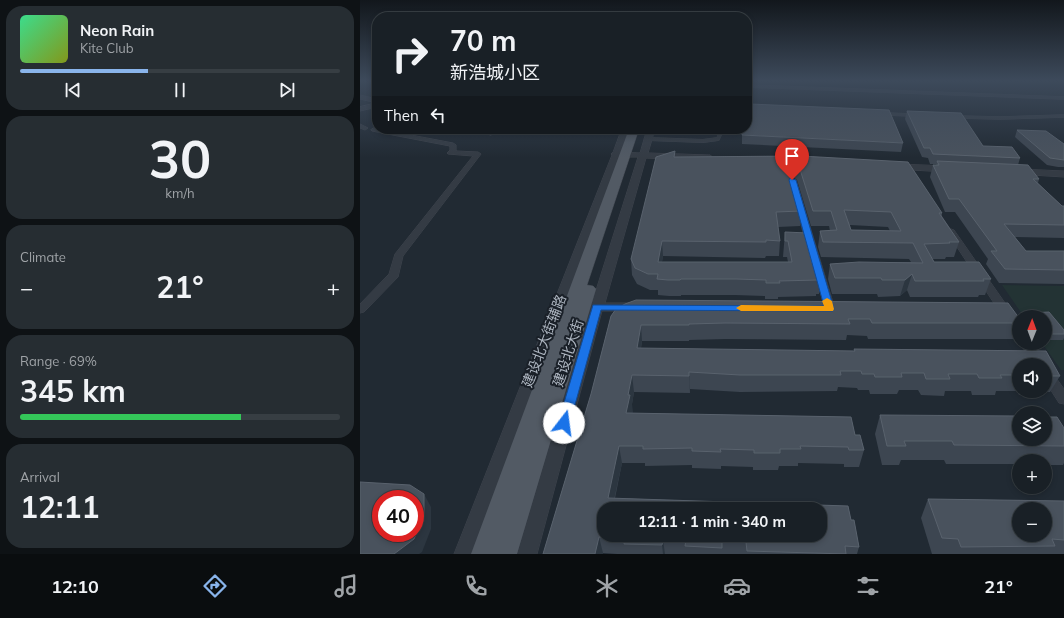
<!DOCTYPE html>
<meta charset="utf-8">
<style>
body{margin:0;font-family:Mulish,"Noto Sans SC",sans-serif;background:#262d32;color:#f1f3f6;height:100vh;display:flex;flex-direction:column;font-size:15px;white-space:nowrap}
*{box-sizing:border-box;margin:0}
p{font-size:13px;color:#9fa3a7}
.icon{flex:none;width:22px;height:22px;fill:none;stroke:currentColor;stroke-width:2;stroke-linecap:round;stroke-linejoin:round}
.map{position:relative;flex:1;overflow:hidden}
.sheet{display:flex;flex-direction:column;gap:6px;padding:6px;background:#0e1215;width:360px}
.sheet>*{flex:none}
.banner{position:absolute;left:12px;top:12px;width:380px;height:122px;border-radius:16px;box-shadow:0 2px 6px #0003,0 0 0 1px #373e43;background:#192026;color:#f1f3f6;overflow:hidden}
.needle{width:26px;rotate:1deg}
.tools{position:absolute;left:652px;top:310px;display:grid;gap:8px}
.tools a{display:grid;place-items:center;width:40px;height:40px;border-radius:50%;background:#192026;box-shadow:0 2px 6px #0003,0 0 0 1px #373e43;font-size:20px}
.speed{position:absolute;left:12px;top:490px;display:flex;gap:8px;font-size:20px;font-weight:700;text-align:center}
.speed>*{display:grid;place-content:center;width:52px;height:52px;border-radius:50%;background:#192026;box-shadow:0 2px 6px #0003,0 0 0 1px #373e43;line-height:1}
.speed .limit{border:6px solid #d22;background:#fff;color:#111}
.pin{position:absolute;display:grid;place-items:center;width:34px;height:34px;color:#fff;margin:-41px -17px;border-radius:50% 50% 50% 0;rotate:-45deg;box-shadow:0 0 4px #0007}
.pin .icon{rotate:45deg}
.me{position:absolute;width:44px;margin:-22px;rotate:15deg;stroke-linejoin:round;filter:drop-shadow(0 0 3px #0008)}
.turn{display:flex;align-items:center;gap:14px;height:84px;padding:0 12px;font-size:18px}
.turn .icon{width:52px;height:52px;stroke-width:2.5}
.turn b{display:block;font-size:28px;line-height:34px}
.then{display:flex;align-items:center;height:38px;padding:0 12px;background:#0003;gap:8px;font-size:15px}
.big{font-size:30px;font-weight:700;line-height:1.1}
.sheet .widget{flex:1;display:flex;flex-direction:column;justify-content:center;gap:6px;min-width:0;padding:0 14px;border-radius:16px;background:#262d32}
.sheet .dial{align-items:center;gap:0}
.dial b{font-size:52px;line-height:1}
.song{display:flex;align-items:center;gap:12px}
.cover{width:48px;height:48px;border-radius:6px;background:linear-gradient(135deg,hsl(150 70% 55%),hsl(70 70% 35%))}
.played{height:4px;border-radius:2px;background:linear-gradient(90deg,#89b4eb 40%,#373e43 40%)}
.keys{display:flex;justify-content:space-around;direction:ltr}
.heat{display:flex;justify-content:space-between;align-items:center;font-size:22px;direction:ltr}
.charge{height:6px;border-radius:3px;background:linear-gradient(90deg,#34c759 69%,#373e43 0)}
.trip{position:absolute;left:237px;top:502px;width:230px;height:40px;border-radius:16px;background:#192026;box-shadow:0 2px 6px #0003,0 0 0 1px #373e43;font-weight:700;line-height:40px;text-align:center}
.menu{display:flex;height:64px;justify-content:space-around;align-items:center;background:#0a0d0f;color:#9fa3a7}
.menu .icon{width:28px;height:28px}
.menu .current{color:#89b4eb}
.menu b{font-size:18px;color:#f1f3f6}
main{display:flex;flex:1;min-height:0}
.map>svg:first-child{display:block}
</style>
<main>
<section class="sheet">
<div class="widget">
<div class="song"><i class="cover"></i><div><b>Neon Rain</b><p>Kite Club</p></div></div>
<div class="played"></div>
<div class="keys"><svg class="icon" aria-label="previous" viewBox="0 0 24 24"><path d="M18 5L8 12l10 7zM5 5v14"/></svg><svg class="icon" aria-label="pause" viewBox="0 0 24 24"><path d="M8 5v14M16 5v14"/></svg><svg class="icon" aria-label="next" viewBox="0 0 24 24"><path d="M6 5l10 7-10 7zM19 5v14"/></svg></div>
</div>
<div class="widget dial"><b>30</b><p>km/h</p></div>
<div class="widget"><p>Climate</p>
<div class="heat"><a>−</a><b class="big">21°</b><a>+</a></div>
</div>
<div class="widget"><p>Range · 69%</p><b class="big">345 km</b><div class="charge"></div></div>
<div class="widget"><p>Arrival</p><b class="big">12:11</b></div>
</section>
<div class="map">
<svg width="704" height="554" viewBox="0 0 704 554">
<rect width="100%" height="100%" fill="#212a33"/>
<polygon fill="#233334" points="642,285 704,286 704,370 701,370 682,343 685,343 685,317 664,317"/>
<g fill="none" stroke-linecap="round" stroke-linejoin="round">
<defs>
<g id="service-far1">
<polyline points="387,86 704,98"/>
<polyline points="526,114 552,115"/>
<polyline points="598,117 640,118 704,116"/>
<polyline points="360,135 362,129"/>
</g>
<polyline id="service" points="288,139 343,141 358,139 360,134"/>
<g id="minor">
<polygon points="0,95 17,99 17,103 0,99"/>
<polygon points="17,103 17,107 0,111 0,107"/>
<polygon points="0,124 8,128 5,130 0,128"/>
<polygon points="14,128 93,143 96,145 96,151 118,152 121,154 43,256 38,277 4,312 0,313 0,304 29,274 35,254 113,156 88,154 87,153 90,150 90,146 12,131 11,130"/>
<polygon points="114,129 131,131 135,129 144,129 131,135"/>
<polygon points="429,178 432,178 436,180 475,309 474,311 466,311 465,309 428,180"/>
<polygon points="591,229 594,230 659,323 659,336 655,335 587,232"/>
<polygon points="660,343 672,343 685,362 683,365 675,365"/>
<polygon points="685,366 689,368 704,389 704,404 699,403 685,381"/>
</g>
<g id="tertiary">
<polygon points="262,129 270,129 261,152 280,153 287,129 295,129 288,153 350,155 354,158 350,161 286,158 245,303 275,303 280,304 281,307 280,310 275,311 242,311 177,554 157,554 229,311 225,310 224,307 225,304 232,303 278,157 260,157 114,554 94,554 252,155 251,154 253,152"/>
<polygon points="536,164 588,166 592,169 588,172 533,169 532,167"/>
<polygon points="658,169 704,171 704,177 655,174 654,172 655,170"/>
</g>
<polygon id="primary" points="269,129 279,129 227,285 233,286 236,289 157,554 111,554"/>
</defs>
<use href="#service-far1" stroke="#3e444d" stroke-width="3.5"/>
<use href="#service" stroke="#3e444d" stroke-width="4"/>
<use href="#minor" stroke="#3e444d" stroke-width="1"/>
<use href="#tertiary" stroke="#3e444d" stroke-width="1"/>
<use href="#primary" stroke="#3e444d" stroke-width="1"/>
<use href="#service-far1" stroke="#343b44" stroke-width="3"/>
<use href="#service" stroke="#343b44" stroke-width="3.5"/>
<use href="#minor" fill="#343b44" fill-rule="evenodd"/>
<use href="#tertiary" fill="#343b44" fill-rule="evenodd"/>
<use href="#primary" fill="#525a64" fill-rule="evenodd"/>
</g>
<g fill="#3d4651" fill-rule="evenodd">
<polygon points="547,111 623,146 660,158 658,165 679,179 678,183 702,206 704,206 704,238 655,237 666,251 704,251 704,284 639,283 626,264 628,259 595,212 585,212 570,177 573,165 576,165 577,164 570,164 568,158 562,157 545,119"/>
<polygon points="657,130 704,144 704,167 698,167 687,165 655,137"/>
<polygon points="382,135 543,143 541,152 382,144"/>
<path d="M441 156 582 213V216L599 242 594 257H586L585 259H573L574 262 631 279 625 295H619L618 297H550L547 290 540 296 518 297 517 294H472L468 279 470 264 551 262 549 259 461 257 458 247 460 231H470L469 226H451L437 180 432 176 431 177 441 211 440 226 418 227 420 241 419 256H406L405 258 303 256 302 262H428L427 257H423L425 232 450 242 449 251 452 263 462 278 459 294H456V296L418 297V299H405V296L375 295H321V296H309L298 295V290H290L277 284 272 275 271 259 315 157ZM490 225 528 227 530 231 491 230Z"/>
<path d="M276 300 648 303 659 318V330L655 339H508L507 336 487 335 486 340 365 339 329 340V341H282L281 348 494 351V349L686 351 700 376 690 392H684L683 396 659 395 657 391H636L635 395H612L611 391H585L584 396 561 395 558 390H539L537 394H510L509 390H498L497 388 478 387 477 391 380 392 330 389V393L274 392 272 404V413L491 417 495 435H500L504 450 499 467H484V464L438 463V466H419L418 470H393V467L361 466V469L332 468V465L285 466V463H262L255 498 488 506 491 520H494L499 547 497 554H257L243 553V554H183L231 394 251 316 256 309 265 304ZM659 365H685V391H659ZM244 509H460V535H244Z"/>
<polygon points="689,312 704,330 704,338 703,340 685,340 685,317 667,317 669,313"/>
<polygon points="520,415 704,428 704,463 703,465 685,465 685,461 659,461 659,464 586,464 584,460 541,460 539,465 522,465 515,434"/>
<polygon points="568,499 704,501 704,554 572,554 561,518"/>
</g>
<g fill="#2c3640">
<polygon points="433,163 432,176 428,177 428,167 429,164"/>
<polygon points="302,241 303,256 299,277 298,262"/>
<polygon points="552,274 547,290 540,296 545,280"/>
<polygon points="281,325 282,341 278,365 277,348"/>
<polygon points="329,372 330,389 330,393 329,376"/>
<polygon points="272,375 274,392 272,404 273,412 269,430 266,413 268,395"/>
<polygon points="259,446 262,463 252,509 248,498"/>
<polygon points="64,494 71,507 71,529 62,552 59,554 34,554"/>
<polygon points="239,537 243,553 243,554 235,554"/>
<polygon points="303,540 305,554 303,554 302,545"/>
</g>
<g fill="#49525d" stroke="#59626d" fill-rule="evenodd">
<polygon points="390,104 529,110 543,143 382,135 383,129 387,129 387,116"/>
<polygon points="547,111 601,113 623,146 652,147 660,158 573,154 570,148 564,148"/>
<polygon points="657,130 686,131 704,144 704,160 690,158"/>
<path d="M315 151 314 157 441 156 548 162 582 213H579L599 242H589L590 243 564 244 574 262H619L631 279H623L624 281H555L552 274 545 280H522L521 278H475L470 264 499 262 563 263 553 243 463 242 460 231 477 230 471 211H453L439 166 433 163 429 164 428 167 441 211 416 212 420 241 406 240V242L302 241 298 262H432L428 241H425V232L448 233 450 242H447L452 263 457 264 462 278H458V280L419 281 420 283H406V280L376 279H321L320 280H308L297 279 298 274H288L275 268 271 259 296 157ZM484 210 531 212 541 231 491 230Z"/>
<polygon points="577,161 668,165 679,179 673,179 702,206 704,206 704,225 644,224 666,251 704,251 704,270 645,269 631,251 637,251 599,199 589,199 573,165 579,165"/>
<path d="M276 300 648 303 659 318V323H512L510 319H488L490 324 365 323 329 324V325H281L277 348 495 351 494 349 686 351 700 376H690L692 379H685V365H659V375H640L642 378H619L617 374H588L590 379H566L564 373H541L542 377H515L514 374H502L501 371H480L481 375H380L329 372V376L272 375 268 395H270L266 413 491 417 495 435H500L504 450H489L488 447 440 446 441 449H420V453H394V450L360 449 361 452 332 451V448L283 449V446H259L248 498 488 506 491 520H494L499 547 485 546 486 554 387 551 386 542 362 541V548L325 546 326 540H303L302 545 264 544 265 538 239 537 235 554H183L231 394 251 316 256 309 265 304ZM244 509H460V535H244Z"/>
<polygon points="689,312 704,330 704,334 685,334 685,317 673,317 669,313"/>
<polygon points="520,415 659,416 659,439 685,439 685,417 697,417 704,428 704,446 594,445 592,441 544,441 546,446 527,446"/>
<path d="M0 482 50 485 64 494V516L54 539 34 554H0ZM21 499H55V533H21Z"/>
<path d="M568 499 704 501V540L692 539 695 546 601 547 598 539 582 538ZM659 509H685V535H659Z"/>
</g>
<linearGradient id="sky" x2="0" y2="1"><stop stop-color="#12171c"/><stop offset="0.51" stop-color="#3d4a5b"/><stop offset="1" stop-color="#3d4a5b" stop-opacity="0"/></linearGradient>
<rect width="704" height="158" fill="url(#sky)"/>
<polygon fill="#1a73e8" stroke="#114b97" points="430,178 436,180 474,309 473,311 241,310 210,423 209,427 204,428 200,427 198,423 233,305 464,306 429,180"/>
<polygon fill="#f59e0b" points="467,298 472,301 474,309 473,311 381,311 376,308 381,305 464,306 462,301"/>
<g text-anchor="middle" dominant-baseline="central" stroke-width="4" stroke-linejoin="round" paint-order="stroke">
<g font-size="14" fill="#aeb6c1" stroke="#1a2028">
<text transform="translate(184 341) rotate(-69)">建设北大街辅路</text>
<text transform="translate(208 353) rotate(-72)">建设北大街</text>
</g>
</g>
</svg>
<div class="tools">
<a><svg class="needle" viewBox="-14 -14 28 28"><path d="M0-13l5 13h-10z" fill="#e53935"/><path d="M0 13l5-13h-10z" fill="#9fa3a7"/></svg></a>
<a><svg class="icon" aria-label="sound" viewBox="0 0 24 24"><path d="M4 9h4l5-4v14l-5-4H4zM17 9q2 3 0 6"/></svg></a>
<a><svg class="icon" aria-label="layers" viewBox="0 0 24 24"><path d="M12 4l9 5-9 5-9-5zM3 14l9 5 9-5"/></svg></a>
<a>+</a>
<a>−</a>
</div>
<div class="speed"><div class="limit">40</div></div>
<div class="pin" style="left:432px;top:180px;background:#d93025"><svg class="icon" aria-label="arrive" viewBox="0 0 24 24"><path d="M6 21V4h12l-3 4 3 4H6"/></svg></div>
<svg class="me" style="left:204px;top:423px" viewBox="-20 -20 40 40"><circle r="19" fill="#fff"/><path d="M0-13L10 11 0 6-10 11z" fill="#1a73e8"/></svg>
<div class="trip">12:11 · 1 min · 340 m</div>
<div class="banner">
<div class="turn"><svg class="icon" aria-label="right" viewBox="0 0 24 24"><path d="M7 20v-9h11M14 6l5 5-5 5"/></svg><div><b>70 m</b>新浩城小区</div></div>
<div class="then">Then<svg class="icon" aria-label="left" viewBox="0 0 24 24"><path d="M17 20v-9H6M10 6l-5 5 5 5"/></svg></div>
</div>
</div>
</main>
<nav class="menu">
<b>12:10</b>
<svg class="icon current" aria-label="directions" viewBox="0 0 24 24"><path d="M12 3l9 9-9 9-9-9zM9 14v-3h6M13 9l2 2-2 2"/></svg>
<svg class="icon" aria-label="music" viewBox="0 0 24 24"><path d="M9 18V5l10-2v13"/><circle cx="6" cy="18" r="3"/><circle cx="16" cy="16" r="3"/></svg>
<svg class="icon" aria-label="phone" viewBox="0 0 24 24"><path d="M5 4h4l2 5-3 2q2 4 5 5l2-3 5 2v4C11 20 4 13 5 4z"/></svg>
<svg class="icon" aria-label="climate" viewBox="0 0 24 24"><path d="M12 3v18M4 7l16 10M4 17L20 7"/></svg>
<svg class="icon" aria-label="car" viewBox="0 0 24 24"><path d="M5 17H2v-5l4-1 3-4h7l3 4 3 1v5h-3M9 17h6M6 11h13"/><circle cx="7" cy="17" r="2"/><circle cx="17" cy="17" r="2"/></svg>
<svg class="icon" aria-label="filters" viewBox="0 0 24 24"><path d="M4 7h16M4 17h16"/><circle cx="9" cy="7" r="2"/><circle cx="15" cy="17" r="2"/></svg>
<b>21°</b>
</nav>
